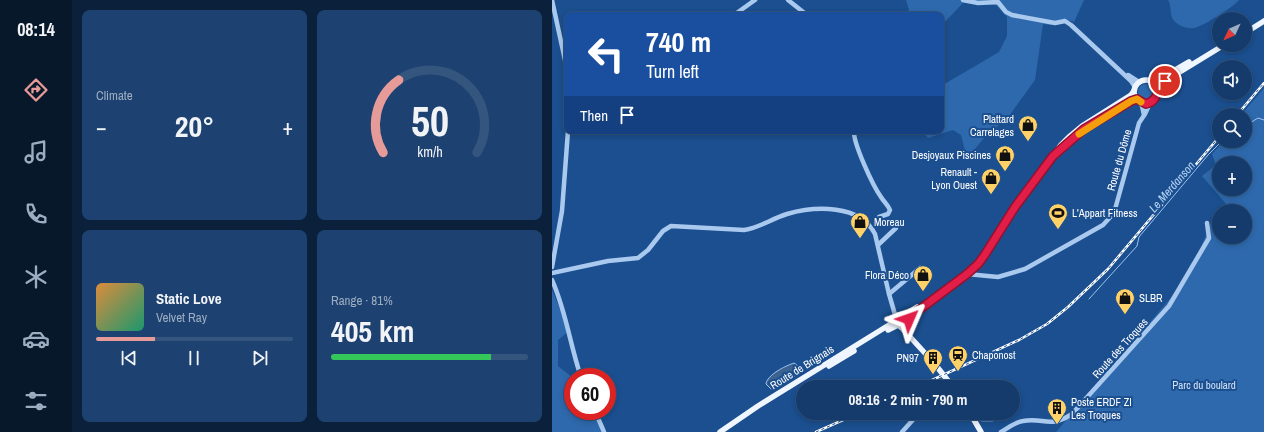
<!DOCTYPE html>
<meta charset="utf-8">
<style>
body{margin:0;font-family:"Archivo Narrow",sans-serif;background:#1d4271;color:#f1f3f6;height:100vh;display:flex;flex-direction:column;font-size:15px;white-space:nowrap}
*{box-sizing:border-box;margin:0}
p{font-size:13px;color:#9dadc1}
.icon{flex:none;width:22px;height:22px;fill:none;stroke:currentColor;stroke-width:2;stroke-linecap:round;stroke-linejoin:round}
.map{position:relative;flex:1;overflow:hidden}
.details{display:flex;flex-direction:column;gap:10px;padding:10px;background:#0b203b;width:480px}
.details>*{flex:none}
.banner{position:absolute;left:12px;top:12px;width:380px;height:122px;border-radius:8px;box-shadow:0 2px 6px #0003,0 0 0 1px #33557e;background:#1a4fa0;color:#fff;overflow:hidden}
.needle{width:26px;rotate:226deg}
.buttons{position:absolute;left:660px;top:12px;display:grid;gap:8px}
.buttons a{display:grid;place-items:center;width:40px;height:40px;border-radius:50%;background:#143b6b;box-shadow:0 2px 6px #0003,0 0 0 1px #33557e;font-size:20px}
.speed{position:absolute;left:12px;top:368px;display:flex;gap:8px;font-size:20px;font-weight:700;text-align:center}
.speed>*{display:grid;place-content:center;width:52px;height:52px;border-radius:50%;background:#143b6b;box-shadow:0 2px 6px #0003,0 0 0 1px #33557e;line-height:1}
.speed .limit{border:6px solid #d22;background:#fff;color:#111}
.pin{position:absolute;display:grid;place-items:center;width:34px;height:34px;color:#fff;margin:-17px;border:2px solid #fff;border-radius:50%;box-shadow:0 1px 4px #0007}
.me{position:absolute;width:44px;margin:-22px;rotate:47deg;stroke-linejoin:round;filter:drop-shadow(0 0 3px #0008)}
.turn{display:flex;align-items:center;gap:14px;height:84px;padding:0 16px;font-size:18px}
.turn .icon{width:52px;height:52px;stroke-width:2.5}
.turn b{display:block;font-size:28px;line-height:34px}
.then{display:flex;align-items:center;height:38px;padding:0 16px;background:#0003;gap:8px;font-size:15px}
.big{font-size:30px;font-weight:700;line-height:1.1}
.details .widget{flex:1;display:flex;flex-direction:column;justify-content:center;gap:6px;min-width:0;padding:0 14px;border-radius:8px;background:#1d4271}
.details .dial{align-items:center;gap:0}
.dial svg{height:104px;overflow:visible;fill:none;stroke:#33557e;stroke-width:7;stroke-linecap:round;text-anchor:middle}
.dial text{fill:#f1f3f6;stroke:none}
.song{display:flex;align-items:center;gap:12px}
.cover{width:48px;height:48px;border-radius:6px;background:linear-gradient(135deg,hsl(30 70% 55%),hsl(160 70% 35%))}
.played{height:4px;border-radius:2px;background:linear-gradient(90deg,#e69b98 30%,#33557e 30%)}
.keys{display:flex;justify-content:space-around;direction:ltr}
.heat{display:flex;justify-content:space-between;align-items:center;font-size:22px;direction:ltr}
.charge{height:6px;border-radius:3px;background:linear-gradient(90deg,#34c759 81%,#33557e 0)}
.details .tiles{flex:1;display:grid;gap:10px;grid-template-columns:repeat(2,1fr)}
.trip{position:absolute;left:244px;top:380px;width:224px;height:40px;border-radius:20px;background:#143b6b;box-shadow:0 2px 6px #0003,0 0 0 1px #33557e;font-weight:700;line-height:40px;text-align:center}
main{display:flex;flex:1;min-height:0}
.menu{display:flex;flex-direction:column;width:72px;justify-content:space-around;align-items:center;background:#08182b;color:#9dadc1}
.menu .icon{width:28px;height:28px}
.menu .on{color:#e69b98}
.menu b{font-size:18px;color:#f1f3f6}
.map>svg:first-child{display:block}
</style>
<main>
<nav class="menu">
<b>08:14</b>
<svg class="icon on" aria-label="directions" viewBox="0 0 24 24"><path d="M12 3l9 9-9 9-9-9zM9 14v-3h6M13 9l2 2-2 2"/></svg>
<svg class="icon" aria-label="music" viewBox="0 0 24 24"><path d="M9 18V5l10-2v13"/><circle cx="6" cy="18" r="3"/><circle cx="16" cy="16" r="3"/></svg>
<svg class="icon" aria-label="phone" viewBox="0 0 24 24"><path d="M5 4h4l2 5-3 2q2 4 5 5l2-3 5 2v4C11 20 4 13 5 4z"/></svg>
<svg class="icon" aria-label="climate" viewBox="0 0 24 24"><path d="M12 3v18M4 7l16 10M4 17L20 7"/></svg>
<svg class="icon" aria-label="car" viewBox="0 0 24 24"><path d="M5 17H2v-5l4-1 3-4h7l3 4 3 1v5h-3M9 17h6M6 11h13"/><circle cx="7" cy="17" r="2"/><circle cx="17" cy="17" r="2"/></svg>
<svg class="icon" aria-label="filters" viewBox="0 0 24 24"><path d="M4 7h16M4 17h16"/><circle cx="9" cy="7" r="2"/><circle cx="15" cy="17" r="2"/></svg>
</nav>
<section class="details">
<div class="tiles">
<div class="widget"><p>Climate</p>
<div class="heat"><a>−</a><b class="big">20°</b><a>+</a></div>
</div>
<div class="widget dial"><svg viewBox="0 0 100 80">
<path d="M14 69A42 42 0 1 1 86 69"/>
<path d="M14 69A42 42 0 0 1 26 13" stroke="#e69b98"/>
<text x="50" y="56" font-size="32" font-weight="700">50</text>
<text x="50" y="72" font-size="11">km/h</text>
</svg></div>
<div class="widget">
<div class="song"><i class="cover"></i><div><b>Static Love</b><p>Velvet Ray</p></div></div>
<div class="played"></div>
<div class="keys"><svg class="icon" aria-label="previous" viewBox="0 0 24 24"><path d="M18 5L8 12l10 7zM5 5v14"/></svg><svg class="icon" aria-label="pause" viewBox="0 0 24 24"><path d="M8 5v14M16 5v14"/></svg><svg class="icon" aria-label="next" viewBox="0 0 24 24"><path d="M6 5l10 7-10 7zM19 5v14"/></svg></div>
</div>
<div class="widget"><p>Range · 81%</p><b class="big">405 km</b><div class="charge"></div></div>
</div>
</section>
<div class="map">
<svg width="712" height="432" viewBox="0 0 712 432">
<rect width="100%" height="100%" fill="#1b4f8f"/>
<g fill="#2e69ad" fill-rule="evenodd">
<path d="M354 0H532L522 22C513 19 506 18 499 25L491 24 483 80 457 116 431 139 415 159 409 135 401 130 376 138 370 131H389V86L447 52 455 36V17L444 5 411 3 389 26V15H354L357 10Z"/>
<path d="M616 0H687C680 8 652 26 642 28 635 29 627 26 622 21 617 14 620 6 616 0Z"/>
<circle cx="594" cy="92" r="8"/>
<path d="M712 88V432H504L629 286 639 272 661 218 667 212V237H693V211H668L675 205 650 176 664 165 660 154 672 141H693V115H689ZM667 163H693V189H667Z"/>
<polygon points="0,290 17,331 6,340 6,366 21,378 21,411 45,411 54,432 0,432"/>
</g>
<path fill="#3c6290" stroke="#9cc4f0" d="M242 363 245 365 247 372 246 374 223 388 219 389 214 384C215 375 233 366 242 363Z"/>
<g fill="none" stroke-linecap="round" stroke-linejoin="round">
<g stroke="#9cc4f0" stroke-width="1">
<polyline points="693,126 706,118 712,120"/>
<polyline points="537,299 585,246 587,237 656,155 670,141"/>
</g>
</g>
<polygon fill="#4478b7" points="430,413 442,413 441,422 429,422"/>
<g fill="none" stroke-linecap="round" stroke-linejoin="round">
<g stroke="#a9c9ee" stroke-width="4.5">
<polyline points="0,0 13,60 15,77"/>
<polyline points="236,0 255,15"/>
<polyline points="411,0 426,3 446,2 454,12 460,15 503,23 513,21 519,25 579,81 583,87"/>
<polyline points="182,15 203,0"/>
<polyline points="576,75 587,82"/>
<polyline points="587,102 590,106 592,115"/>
<path d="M302 131C301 143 321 186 329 197 332 202 336 205 338 210L336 214 327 217 328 221 331 223 344 225V228L326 245"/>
<polyline points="0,267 10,211 16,131"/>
<path d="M0 273 56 261 86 258 96 250 111 231 119 226 192 230C207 228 219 219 235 214 263 206 308 204 323 234L337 294 344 318"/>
<polyline points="415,274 446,277 473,269 551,225 562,213 587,123 593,114 598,103"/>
<path d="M0 280C14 311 18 345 29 377"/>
<polyline points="337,294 368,268"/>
<polyline points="43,411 52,432"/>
<polyline points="350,432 367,413"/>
<path d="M449 432C456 428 463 422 471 421 492 417 497 429 520 414L617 306 657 238 655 223"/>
</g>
<g stroke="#f0f6ff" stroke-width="5.5">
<polyline points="693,33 712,21"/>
<circle cx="594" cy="92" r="12"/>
<polyline points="599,81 606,80 637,62"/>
<polyline points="606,90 611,83 618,78 672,45"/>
<polyline points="520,138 548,119 585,99"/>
<polyline points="353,314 357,317 357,323 353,326 349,327 344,323 344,318 346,315 355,313 365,307"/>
<polyline points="357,319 363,313 415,274 426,264 432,256 463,207 509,145 518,136 530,126 579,95 582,91"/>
<polyline points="349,327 382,363 401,387"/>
<polyline points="336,330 346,325"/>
<polyline points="277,366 302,351"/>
<polyline points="418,413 429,432"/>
<polyline points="168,432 206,406 337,325 344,319"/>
</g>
<defs>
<g id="rail">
<polyline points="685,115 712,83"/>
<polyline points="365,387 467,340 495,324 516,307 556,269 667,137"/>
<polyline points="264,432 307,413"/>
</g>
</defs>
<use href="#rail" stroke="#fff" stroke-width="2.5"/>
<use href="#rail" stroke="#1b4f8f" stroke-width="1" stroke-dasharray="3" stroke-linecap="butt"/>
</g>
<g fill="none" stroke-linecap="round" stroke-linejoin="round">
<defs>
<path id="route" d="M357 319 363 313 415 274 426 264 432 256 463 207 501 156 532 129 579 101 585 99 594 104C607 101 604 89 613 81"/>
</defs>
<use href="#route" stroke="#92132f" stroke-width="10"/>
<use href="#route" stroke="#e11d48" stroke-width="7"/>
<polyline stroke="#f59e0b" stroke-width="7" points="527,134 579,101 585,99 589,102"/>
</g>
<defs>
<symbol id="shop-pin" viewBox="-11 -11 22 30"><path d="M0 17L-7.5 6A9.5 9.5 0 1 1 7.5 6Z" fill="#ffd166" stroke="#1b4f8f"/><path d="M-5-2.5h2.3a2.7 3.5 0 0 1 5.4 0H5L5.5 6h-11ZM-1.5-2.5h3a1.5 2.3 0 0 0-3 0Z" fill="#111"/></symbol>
<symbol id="stadium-pin" viewBox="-11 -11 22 30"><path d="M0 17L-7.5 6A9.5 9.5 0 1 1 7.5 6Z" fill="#ffd166" stroke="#1b4f8f"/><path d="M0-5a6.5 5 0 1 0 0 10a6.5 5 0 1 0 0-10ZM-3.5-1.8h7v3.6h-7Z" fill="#111"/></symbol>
<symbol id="station-pin" viewBox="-11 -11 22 30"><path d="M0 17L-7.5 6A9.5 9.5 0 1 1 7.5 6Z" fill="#ffd166" stroke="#1b4f8f"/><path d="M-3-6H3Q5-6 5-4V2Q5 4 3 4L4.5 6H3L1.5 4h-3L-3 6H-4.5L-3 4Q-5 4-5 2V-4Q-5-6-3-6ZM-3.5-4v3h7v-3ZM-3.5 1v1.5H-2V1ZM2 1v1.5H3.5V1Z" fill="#111"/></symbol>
<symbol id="building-pin" viewBox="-11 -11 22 30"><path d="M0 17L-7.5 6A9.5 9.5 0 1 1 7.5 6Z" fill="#ffd166" stroke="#1b4f8f"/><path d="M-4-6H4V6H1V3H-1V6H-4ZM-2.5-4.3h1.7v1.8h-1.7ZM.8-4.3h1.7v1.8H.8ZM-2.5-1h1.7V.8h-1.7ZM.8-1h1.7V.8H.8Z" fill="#111"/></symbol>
</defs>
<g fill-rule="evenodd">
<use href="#shop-pin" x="465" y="114" width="22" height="30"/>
<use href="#shop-pin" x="442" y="144" width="22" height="30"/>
<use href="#shop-pin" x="428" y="167" width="22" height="30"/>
<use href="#stadium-pin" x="495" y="202" width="22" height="30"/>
<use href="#shop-pin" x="297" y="211" width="22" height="30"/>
<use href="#shop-pin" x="360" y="264" width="22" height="30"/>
<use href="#shop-pin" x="562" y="287" width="22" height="30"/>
<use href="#station-pin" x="395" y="344" width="22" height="30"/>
<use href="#building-pin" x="370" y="347" width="22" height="30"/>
<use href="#building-pin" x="494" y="397" width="22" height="30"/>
</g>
<g text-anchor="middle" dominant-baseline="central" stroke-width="4" stroke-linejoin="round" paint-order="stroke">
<g font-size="11" fill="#fff" stroke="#1b4f8f" text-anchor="end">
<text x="462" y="119">Plattard<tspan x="462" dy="13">Carrelages</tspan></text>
<text x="439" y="155">Desjoyaux Piscines</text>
<text x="425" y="172">Renault -<tspan x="425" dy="13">Lyon Ouest</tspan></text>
<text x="520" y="213" text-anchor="start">L'Appart Fitness</text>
<text x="322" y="222" text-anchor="start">Moreau</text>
<text x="357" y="275">Flora Déco</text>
<text x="587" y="298" text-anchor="start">SLBR</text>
<text x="420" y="355" text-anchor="start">Chaponost</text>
<text x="367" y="358">PN97</text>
<text x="519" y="402" text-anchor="start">Poste ERDF ZI<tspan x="519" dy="13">Les Troques</tspan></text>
</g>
<g font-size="11" fill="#fff" stroke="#1b4f8f">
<text transform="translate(567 160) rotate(-74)">Route du Dôme</text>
<text transform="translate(568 348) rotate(-48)">Route des Troques</text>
<text transform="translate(250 367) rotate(-32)">Route de Brignais</text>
</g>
<g font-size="11" fill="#cfe3fa" stroke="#1b4f8f">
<text x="652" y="385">Parc du boulard</text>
</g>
<g font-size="12" font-style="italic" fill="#b5d3f5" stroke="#1b4f8f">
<text transform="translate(620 187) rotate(-49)">Le Merdanson</text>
</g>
</g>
</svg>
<div class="buttons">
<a><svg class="needle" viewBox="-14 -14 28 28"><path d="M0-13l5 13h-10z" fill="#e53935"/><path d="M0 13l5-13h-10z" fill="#9dadc1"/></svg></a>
<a><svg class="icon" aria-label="sound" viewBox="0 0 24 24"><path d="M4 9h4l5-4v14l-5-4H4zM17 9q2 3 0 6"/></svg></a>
<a><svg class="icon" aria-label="search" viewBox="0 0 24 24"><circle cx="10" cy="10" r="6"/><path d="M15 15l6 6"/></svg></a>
<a>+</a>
<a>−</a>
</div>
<div class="speed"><div class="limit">60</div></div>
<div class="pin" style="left:613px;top:81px;background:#d93025"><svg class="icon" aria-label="arrive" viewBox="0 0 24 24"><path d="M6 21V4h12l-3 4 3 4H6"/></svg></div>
<svg class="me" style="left:357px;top:319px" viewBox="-20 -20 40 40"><path d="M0-17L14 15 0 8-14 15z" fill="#e11d48" stroke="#fff" stroke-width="4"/></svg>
<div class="trip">08:16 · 2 min · 790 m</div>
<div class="banner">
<div class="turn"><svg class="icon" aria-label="left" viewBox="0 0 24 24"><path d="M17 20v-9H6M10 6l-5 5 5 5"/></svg><div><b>740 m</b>Turn left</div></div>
<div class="then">Then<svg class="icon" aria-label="arrive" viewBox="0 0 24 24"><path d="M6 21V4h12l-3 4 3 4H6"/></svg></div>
</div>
</div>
</main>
